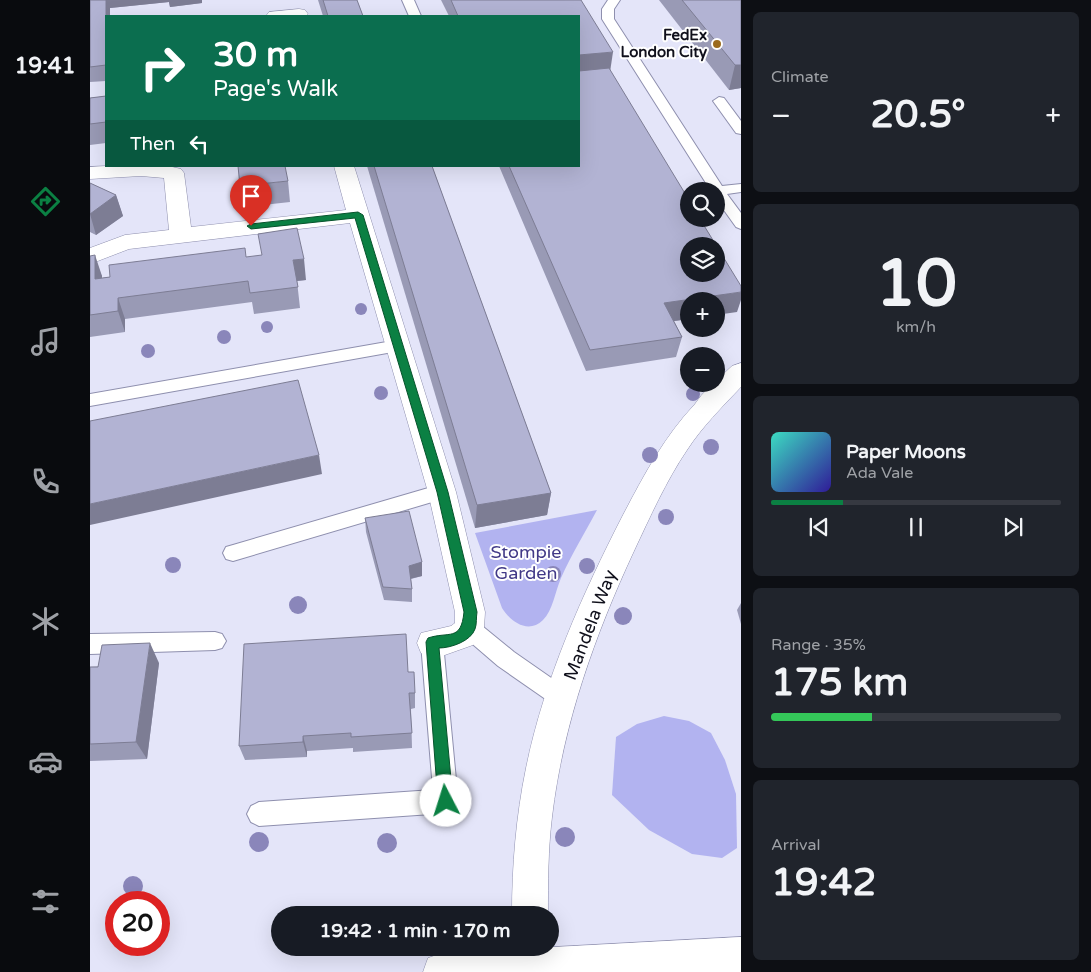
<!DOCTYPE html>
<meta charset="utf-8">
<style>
body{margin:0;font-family:"Varela Round",sans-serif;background:#20242c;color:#f1f3f6;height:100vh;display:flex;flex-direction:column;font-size:19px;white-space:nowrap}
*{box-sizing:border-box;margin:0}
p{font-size:16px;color:#9ea1a6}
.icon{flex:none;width:28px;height:28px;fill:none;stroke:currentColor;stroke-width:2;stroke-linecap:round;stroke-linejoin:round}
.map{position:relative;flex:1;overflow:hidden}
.sheet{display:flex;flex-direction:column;gap:12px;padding:12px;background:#0d0f14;width:350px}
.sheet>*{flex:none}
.guide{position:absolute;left:15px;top:15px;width:475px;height:152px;border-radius:0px;box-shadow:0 5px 20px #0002;background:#0b6e4f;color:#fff;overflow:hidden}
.tools{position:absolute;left:590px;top:182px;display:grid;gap:10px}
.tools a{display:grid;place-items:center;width:45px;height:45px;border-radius:50%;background:#171b24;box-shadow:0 5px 20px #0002;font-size:25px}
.speed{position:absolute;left:15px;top:891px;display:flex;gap:10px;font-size:25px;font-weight:700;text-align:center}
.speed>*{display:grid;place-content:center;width:65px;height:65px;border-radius:50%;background:#171b24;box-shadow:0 5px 20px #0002;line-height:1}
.speed .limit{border:8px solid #d22;background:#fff;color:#111}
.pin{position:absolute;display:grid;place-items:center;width:42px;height:42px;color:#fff;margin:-51px -21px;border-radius:50% 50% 50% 0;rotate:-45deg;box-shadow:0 0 5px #0007}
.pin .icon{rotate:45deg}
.me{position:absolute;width:55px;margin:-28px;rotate:355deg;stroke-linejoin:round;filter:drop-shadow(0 0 4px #0008)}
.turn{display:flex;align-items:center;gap:18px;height:105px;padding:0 25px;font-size:22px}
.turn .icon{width:65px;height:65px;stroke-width:2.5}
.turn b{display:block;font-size:35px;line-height:42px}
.then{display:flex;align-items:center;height:48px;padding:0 25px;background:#0003;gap:10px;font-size:19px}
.big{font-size:38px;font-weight:700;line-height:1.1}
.sheet .card{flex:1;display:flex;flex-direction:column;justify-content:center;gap:8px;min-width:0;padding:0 18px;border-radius:8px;background:#20242c}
.sheet .dial{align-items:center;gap:0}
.dial b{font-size:65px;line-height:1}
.song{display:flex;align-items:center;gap:15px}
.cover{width:60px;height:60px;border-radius:8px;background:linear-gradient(135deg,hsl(170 70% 55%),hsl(250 70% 35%))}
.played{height:5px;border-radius:2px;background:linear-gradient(90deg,#0b8043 25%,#363941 25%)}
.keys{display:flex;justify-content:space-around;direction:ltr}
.heat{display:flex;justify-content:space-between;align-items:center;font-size:28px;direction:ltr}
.charge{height:8px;border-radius:4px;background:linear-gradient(90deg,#34c759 35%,#363941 0)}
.trip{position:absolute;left:181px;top:906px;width:288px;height:50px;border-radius:25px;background:#171b24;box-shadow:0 5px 20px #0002;font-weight:700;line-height:50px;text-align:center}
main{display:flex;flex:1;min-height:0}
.tab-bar{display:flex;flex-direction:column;width:90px;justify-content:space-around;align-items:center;background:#090b0e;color:#9ea1a6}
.tab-bar .icon{width:35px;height:35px}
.tab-bar .current{color:#0b8043}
.tab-bar b{font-size:22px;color:#f1f3f6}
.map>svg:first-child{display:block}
</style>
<main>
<nav class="tab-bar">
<b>19:41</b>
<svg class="icon current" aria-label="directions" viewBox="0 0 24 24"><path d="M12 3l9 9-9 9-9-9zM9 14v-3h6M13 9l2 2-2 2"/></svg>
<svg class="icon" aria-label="music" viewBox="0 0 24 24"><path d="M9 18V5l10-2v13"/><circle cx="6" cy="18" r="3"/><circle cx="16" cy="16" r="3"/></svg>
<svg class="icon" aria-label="phone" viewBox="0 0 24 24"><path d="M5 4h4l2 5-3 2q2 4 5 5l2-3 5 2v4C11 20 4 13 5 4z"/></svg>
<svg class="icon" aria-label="climate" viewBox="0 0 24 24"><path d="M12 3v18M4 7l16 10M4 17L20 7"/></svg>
<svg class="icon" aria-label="car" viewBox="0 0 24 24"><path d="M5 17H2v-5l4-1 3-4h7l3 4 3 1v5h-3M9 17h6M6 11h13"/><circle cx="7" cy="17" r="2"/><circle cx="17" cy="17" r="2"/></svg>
<svg class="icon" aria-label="filters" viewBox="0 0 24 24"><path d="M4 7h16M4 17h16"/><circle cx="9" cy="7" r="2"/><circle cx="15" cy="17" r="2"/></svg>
</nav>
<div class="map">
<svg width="651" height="972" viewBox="0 0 651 972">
<rect width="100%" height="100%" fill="#e4e5f9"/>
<g fill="#b2b3f0">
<path d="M507 510C495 533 481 555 471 578 465 592 463 610 453 620 438 635 420 621 412 608L385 533Z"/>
<polygon points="574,716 599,721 621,733 635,760 646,794 647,848 632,858 602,854 559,830 522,795 526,737 547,724"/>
</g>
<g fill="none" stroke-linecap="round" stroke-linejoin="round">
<defs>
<g id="service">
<polygon points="312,0 324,0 331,16 319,16"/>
<polygon points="518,0 530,0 524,9 524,19 632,186 651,184 651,192 637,194 651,213 651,229 646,227 626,199 626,191 621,191 512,19 512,9"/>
<polygon points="629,97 634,98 651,121 651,134 646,133 623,101"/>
<polygon points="308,340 314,342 316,346 314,350 0,406 0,394"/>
<polygon points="352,484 359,487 361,492 359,497 143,561 136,559 133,553 136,547 143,545"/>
<polygon points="379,619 386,621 424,652 480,691 483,698 480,705 472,708 464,705 408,666 372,635 369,628 372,621"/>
<polygon points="125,632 132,634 136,641 132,648 125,650 0,654 0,634"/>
<polygon points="342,634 349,636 353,643 368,801 364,809 356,813 169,826 161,822 157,814 161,806 169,802 343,790 331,643 335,636"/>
</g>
<g id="minor">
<polygon points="209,9 215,10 218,14 216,16 176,16 179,12"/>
<polygon points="16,166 78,166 91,169 94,173 101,227 256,210 244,166 264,166 366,492 395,612 394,628 383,645 352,656 342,657 331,653 327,643 331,633 361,626 365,623 365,612 338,492 260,223 39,249 0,264 0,248 35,235 79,230 74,178 51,176 0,179 0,167"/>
</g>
<path id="tertiary" d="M651 363V387C632 407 612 427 597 450 576 481 560 517 544 551 505 635 473 724 462 817 458 850 458 882 458 915H422C422 865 426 817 436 768 454 680 492 595 533 515 554 475 574 437 605 404 610 397 618 386 626 384V381L642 366Z"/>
<polygon id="trunk" points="651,937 651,972 333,972 338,958 352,953"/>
</defs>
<use href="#service" stroke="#8e8fae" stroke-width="2"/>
<use href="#minor" stroke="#8e8fae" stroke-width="1"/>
<use href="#tertiary" stroke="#8e8fae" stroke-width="1"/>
<use href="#trunk" stroke="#8e8fae" stroke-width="1"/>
<use href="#service" fill="#fff" fill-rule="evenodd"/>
<use href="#minor" fill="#fff" fill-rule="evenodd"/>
<use href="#tertiary" fill="#fff" fill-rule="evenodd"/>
<use href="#trunk" fill="#fff" fill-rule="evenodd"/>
</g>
<g fill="#8a86ba">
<circle cx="271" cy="309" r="6"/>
<circle cx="177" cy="327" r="6"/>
<circle cx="134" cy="337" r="7"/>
<circle cx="58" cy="351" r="7"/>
<circle cx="291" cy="393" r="7"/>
<circle cx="603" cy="394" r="7"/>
<circle cx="621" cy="447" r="8"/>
<circle cx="560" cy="455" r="8"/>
<circle cx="576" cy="517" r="8"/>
<circle cx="83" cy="565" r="8"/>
<circle cx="497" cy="566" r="8"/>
<circle cx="463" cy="574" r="8"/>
<circle cx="208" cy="605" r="9"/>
<circle cx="533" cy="616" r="9"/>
<circle cx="475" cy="837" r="10"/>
<circle cx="169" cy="842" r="10"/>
<circle cx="297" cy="843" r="10"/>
<circle cx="43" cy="886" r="10"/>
</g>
<g fill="#999ab5">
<polygon points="0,0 112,0 112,3 80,7 79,2 20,8 20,16 16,16 16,81 0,82"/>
<polygon points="228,0 267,0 273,16 233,16"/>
<polygon points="351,0 491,0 520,70 647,312 599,301 599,319 584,321 592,337 586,357 496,371 409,166 489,166 489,16 359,16"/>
<polygon points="569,0 651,0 651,88 639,90"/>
<polygon points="16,96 16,143 0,145 0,98"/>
<polygon points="277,166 342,166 461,493 457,515 385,528"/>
<polygon points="198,181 200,202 154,207 150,186"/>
<polygon points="0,183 26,195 33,216 6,235 0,232"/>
<polygon points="0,256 12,276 12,278 157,257 216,280 207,281 210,308 164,314 162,302 35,319 35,332 0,337"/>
<polygon points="275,518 332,562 332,576 321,579 322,589 322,602 294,600 276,532"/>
<polygon points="651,603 651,624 647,610"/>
<polygon points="69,663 57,759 0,761 0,667"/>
<polygon points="318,672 325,693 325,708 321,709 322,748 263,752 263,748 217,751 217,757 155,760 149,746"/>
</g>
<g fill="#7d7d94">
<polygon points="16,0 112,0 112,3 80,7 79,2 20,8 20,16 16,16"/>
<polygon points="523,52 520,72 489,75 489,55"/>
<polygon points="645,65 651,65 651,88 639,90"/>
<polygon points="26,195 33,216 6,235 0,214"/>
<polygon points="5,255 12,276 12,299 5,279"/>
<polygon points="214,259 216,280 206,281 203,260"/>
<polygon points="651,292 651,300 647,312 626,315 626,301 599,301 599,319 569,323 574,303"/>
<polygon points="28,298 35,319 35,332 28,311"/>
<polygon points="229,455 232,474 0,525 0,504"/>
<polygon points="461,493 457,515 385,528 387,505"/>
<polygon points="332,562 332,576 319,579 319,566"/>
<polygon points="60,643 69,663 57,759 46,742"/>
<polygon points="213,736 217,751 217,757 213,742"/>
</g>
<g fill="#b2b3d3" stroke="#7d7d94" fill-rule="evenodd">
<polygon points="0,0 16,0 16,65 0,67"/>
<polygon points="233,0 267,0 273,16 238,16"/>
<polygon points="361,0 491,0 523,52 489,55 489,16 368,16"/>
<polygon points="592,0 651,0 651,65 645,65"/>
<path d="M519 68 599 200V219H610L651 286V292L574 303 592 337 500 350 419 166H489V71ZM599 246H626V274H599Z"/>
<polygon points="16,96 16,122 0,124 0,98"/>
<polygon points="148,166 195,166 198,181 150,186"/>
<polygon points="284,166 342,166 461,493 387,505"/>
<polygon points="0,183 26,195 0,214"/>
<polygon points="207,228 214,259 203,260 208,287 160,293 158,281 28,298 28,311 0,315 0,256 5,255 5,279 20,277 19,265 155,248 156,257 172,255 168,234"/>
<polygon points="208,380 229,455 0,504 0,421"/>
<polygon points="319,511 332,562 319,566 322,589 293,587 275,518"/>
<polygon points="316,634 318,672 324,672 325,693 319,693 322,733 261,737 261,733 213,736 213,742 149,746 154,644"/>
<polygon points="60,643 46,742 0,744 0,667 8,667 12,645"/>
</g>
<path fill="#0b8043" stroke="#07532c" d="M268 212 273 215 358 492 387 612C386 617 387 624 385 629 381 641 361 648 349 648L363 801 361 806 356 808 351 806 348 801 336 642 338 638C359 631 371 642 374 612L347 492 265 218 161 229 157 226 161 224Z"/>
<circle fill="#9b6b1e" stroke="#fff" stroke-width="2" cx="627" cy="44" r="5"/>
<g text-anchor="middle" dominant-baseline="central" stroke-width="4" stroke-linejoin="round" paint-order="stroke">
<g font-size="15" font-weight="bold" fill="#10101b" stroke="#fff" text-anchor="end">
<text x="617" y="35">FedEx<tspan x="617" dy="17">London City</tspan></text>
</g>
<g font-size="18" fill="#413987" stroke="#fff">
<text x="436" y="552">Stompie<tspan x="436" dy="21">Garden</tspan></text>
</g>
<g font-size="18" fill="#10101b" stroke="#fff">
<text transform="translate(500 625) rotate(-69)">Mandela Way</text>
</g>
</g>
</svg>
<div class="tools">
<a><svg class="icon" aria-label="search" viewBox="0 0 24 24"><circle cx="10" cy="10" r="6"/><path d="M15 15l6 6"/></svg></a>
<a><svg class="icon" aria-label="layers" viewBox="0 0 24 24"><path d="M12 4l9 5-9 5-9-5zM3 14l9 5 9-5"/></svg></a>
<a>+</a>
<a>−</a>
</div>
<div class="speed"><div class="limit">20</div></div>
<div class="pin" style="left:161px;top:226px;background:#d93025"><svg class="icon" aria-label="arrive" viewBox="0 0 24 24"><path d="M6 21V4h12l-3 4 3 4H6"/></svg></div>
<svg class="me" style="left:356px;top:801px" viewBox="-20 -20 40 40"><circle r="19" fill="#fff"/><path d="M0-13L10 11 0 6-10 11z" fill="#0b8043"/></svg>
<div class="trip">19:42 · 1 min · 170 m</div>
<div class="guide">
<div class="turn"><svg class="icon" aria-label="right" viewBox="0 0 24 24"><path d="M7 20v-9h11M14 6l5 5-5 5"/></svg><div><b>30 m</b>Page's Walk</div></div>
<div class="then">Then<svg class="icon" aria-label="left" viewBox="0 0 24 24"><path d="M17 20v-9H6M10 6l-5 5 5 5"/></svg></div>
</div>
</div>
<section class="sheet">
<div class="card"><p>Climate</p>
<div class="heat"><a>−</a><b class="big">20.5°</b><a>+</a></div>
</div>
<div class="card dial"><b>10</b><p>km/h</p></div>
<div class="card">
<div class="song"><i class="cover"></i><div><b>Paper Moons</b><p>Ada Vale</p></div></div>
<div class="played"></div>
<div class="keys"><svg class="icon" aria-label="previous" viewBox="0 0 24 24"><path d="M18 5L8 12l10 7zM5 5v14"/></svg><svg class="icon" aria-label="pause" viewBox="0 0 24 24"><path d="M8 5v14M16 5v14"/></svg><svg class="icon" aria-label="next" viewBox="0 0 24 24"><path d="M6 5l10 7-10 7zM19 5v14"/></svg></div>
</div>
<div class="card"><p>Range · 35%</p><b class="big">175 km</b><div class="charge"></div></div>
<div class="card"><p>Arrival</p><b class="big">19:42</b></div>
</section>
</main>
